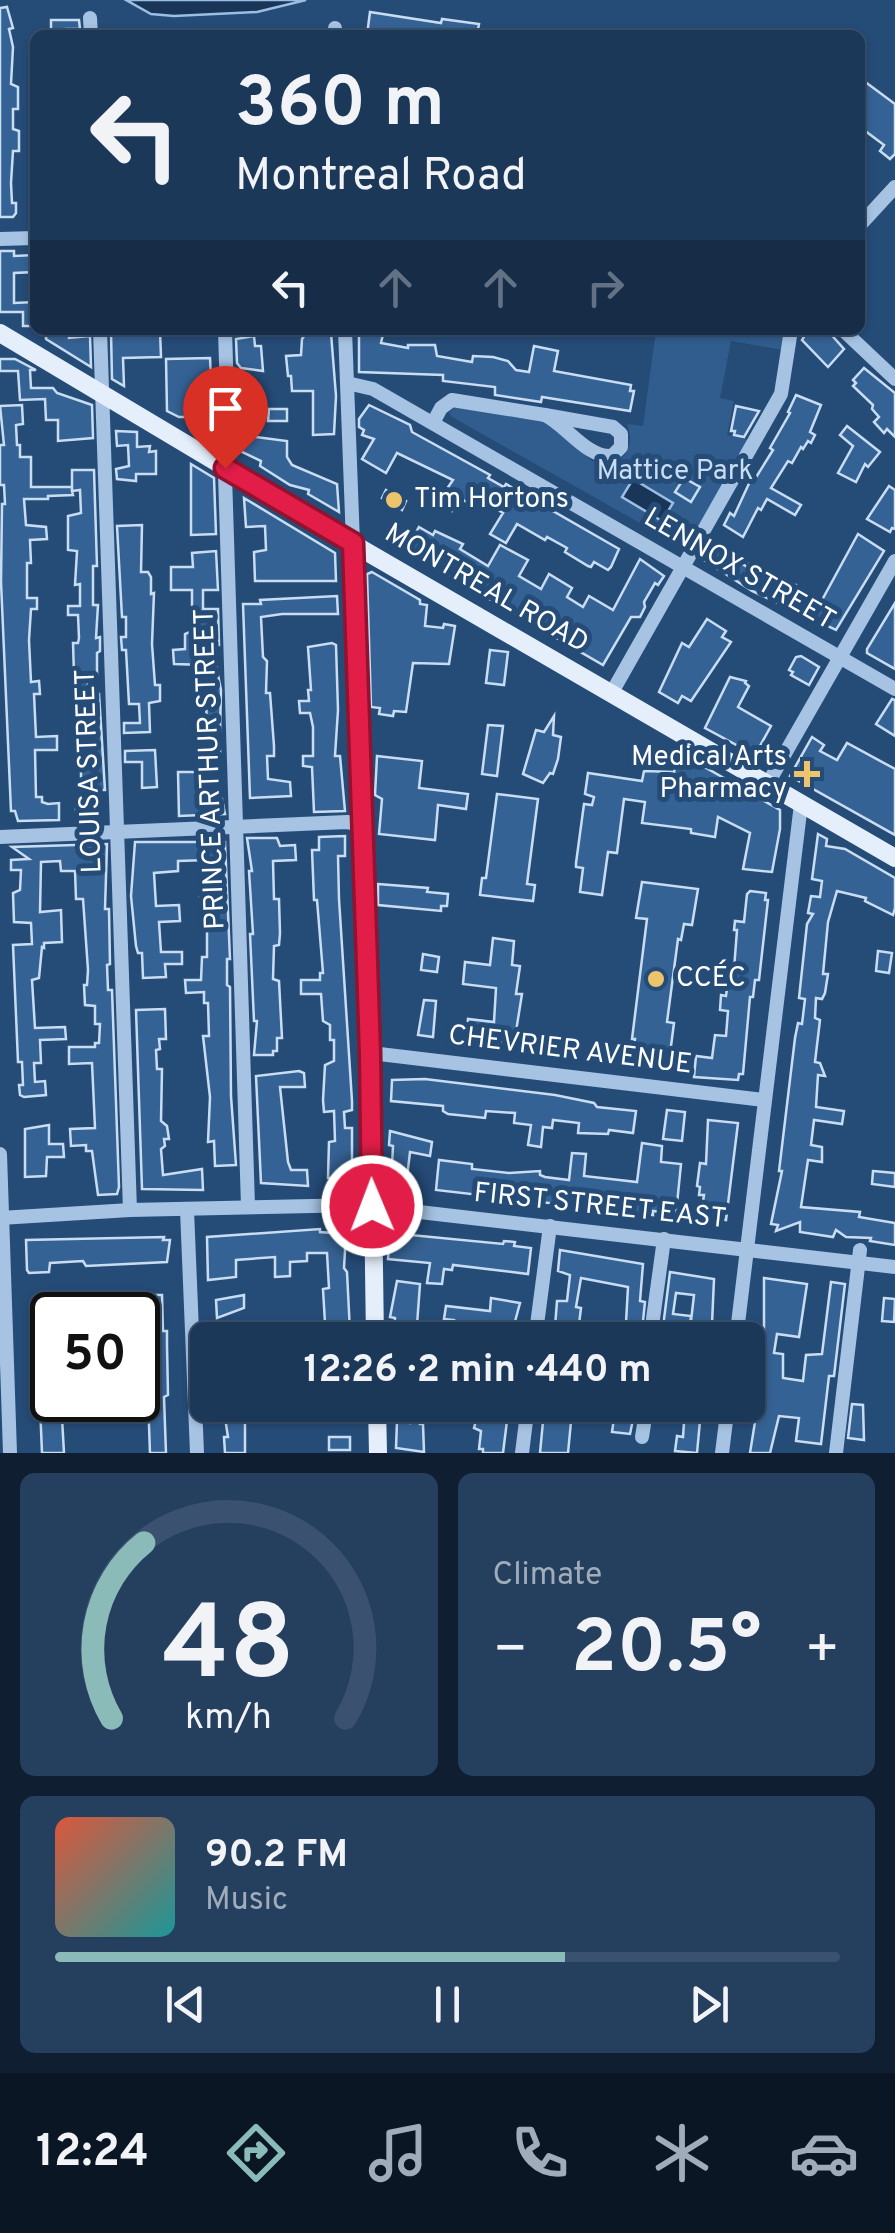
<!DOCTYPE html>
<meta charset="utf-8">
<style>
body{margin:0;font-family:Overpass,sans-serif;background:#253f5f;color:#f1f3f6;height:100vh;display:flex;flex-direction:column;font-size:38px;white-space:nowrap}
*{box-sizing:border-box;margin:0}
p{font-size:32px;color:#a0acba}
.icon{flex:none;width:55px;height:55px;fill:none;stroke:currentColor;stroke-width:2;stroke-linecap:round;stroke-linejoin:round}
.map{position:relative;height:1453px;overflow:hidden}
.panel{display:flex;flex-direction:column;gap:20px;padding:20px;background:#0f1f31;flex:1}
.panel>*{flex:none}
.guide{position:absolute;left:30px;top:30px;width:835px;height:305px;border-radius:15px;box-shadow:0 2px 8px #0004,0 0 0 2px #3a526f;background:#1c3859;color:#f1f3f6;overflow:hidden}
.speed{position:absolute;left:30px;top:1292px;display:flex;gap:20px;font-size:50px;font-weight:700;text-align:center}
.speed>*{display:grid;place-content:center;width:130px;height:130px;border-radius:50%;background:#1c3859;box-shadow:0 2px 8px #0004,0 0 0 2px #3a526f;line-height:1}
.speed .limit{border:5px solid #111;border-radius:15px;background:#fff;color:#111}
.pin{position:absolute;display:grid;place-items:center;width:85px;height:85px;color:#fff;margin:-102px -42px;border-radius:50% 50% 50% 0;rotate:-45deg;box-shadow:0 0 10px #0007}
.pin .icon{rotate:45deg}
.me{position:absolute;width:110px;margin:-55px;rotate:359deg;stroke-linejoin:round;filter:drop-shadow(0 0 8px #0008)}
.turn{display:flex;align-items:center;gap:35px;height:210px;padding:0 40px;font-size:45px}
.turn .icon{width:130px;height:130px;stroke-width:2.5}
.turn b{display:block;font-size:70px;line-height:85px}
.lanes{display:flex;align-items:center;height:95px;padding:0 40px;background:#0003;justify-content:center;gap:50px;direction:ltr}
.lanes .off{opacity:.35}
.big{font-size:75px;font-weight:700;line-height:1.1}
.panel .card{flex:1;display:flex;flex-direction:column;justify-content:center;gap:15px;min-width:0;padding:0 35px;border-radius:15px;background:#253f5f}
.panel .dial{align-items:center;gap:0}
.dial svg{height:260px;overflow:visible;fill:none;stroke:#3a526f;stroke-width:7;stroke-linecap:round;text-anchor:middle}
.dial text{fill:#f1f3f6;stroke:none}
.song{display:flex;align-items:center;gap:30px}
.cover{width:120px;height:120px;border-radius:15px;background:linear-gradient(135deg,hsl(10 70% 55%),hsl(180 70% 35%))}
.played{height:10px;border-radius:5px;background:linear-gradient(90deg,#8bbbb9 65%,#3a526f 65%)}
.keys{display:flex;justify-content:space-around;direction:ltr}
.heat{display:flex;justify-content:space-between;align-items:center;font-size:55px;direction:ltr}
.panel .tiles{flex:1;display:grid;gap:20px;grid-template-columns:1fr 1fr}
.card:last-child{grid-column:span 2}
.trip{position:absolute;left:190px;top:1322px;width:575px;height:100px;border-radius:15px;background:#1c3859;box-shadow:0 2px 8px #0004,0 0 0 2px #3a526f;font-weight:700;line-height:100px;text-align:center}
.dock{display:flex;height:160px;justify-content:space-around;align-items:center;background:#0b1624;color:#a0acba}
.dock .icon{width:70px;height:70px}
.dock .current{color:#8bbbb9}
.dock b{font-size:45px;color:#f1f3f6}
.map>svg:first-child{display:block}
</style>
<div class="map">
<svg width="895" height="1453" viewBox="0 0 895 1453">
<rect width="100%" height="100%" fill="#254b77"/>
<path fill="#305d8e" d="M656 330H786L783 350 731 341 720 398 734 401 727 435 752 441 686 549 452 417 449 413 455 407 549 423 592 461 613 464C630 455 633 441 627 424L643 426Z"/>
<g fill="#193658" stroke="#9bbee3" stroke-width="2.5">
<polygon points="126,0 306,0 257,12 174,16 151,14"/>
<polygon points="633,479 673,503 662,521 622,497"/>
</g>
<g fill="#356294" stroke="#c9ddf2" stroke-width="2.5">
<polygon points="7,7 13,28 9,29 13,47 11,84 18,87 18,109 13,109 13,129 19,131 19,151 13,151 11,183 12,203 16,203 16,213 13,217 0,217 0,8"/>
<polygon points="370,12 441,23 442,19 479,24 477,35 367,35"/>
<polygon points="51,20 79,20 80,29 66,29 66,35 51,35"/>
<polygon points="860,78 895,104 895,154 890,159 880,151 884,145 860,127"/>
<polygon points="0,251 14,251 14,256 35,255 35,272 14,273 14,303 35,302 35,326 23,326 23,312 0,312"/>
<polygon points="46,330 69,330 69,338 90,336 91,367 46,339"/>
<polygon points="359,330 384,330 381,343 408,348 408,345 435,345 437,356 472,362 473,356 493,357 508,361 516,370 529,372 534,346 558,351 554,371 631,385 630,391 634,391 630,411 542,397 541,402 495,395 495,387 443,381 443,375 359,372"/>
<polygon points="808,330 827,330 844,349 828,367 802,340"/>
<polygon points="160,331 161,357 123,358 124,386 112,379 111,332"/>
<polygon points="307,332 331,333 336,396 334,434 313,435 313,391 292,391 291,376 288,376 286,356 301,355 302,339"/>
<polygon points="254,336 255,346 261,346 263,371 241,368 237,363 236,339"/>
<polygon points="210,358 213,420 190,421 190,417 179,417 167,411 166,359"/>
<polygon points="0,359 15,359 36,370 30,370 31,388 53,388 57,393 92,405 93,438 58,441 58,420 46,420 45,399 20,400 18,371 0,371"/>
<polygon points="864,368 895,393 895,437 887,429 884,433 874,422 879,417 872,409 873,405 853,386 856,383 853,380"/>
<polygon points="243,389 258,390 257,408 242,408"/>
<polygon points="796,395 821,405 810,432 815,435 811,443 808,441 803,449 801,447 792,463 788,461 771,488 801,505 795,515 767,499 761,510 758,508 743,537 724,525 730,513 734,516 752,477 755,479 773,450 770,448 790,413 788,412"/>
<polygon points="22,405 23,424 16,425 17,445 20,445 20,457 31,457 31,487 72,487 72,490 72,470 94,470 97,566 93,566 93,605 98,605 96,638 100,637 100,651 97,653 97,675 88,675 88,694 99,694 105,790 99,790 99,809 96,809 96,816 80,817 80,811 76,811 76,801 81,801 81,762 76,762 75,748 80,748 78,675 74,675 73,643 78,643 79,638 78,615 68,615 68,606 80,606 80,584 75,585 77,551 68,550 68,516 81,513 80,490 72,491 73,495 48,496 48,499 24,499 26,525 46,527 47,539 30,540 31,563 27,563 27,598 37,598 37,609 31,609 29,640 31,682 39,681 40,694 34,694 36,737 57,736 57,750 35,750 36,797 42,797 42,802 48,804 59,803 59,820 18,821 15,811 11,811 1,582 2,504 5,504 4,485 0,485 0,445 4,445 0,406"/>
<polygon points="369,405 410,425 412,432 490,475 488,478 504,487 506,484 619,549 611,567 608,570 594,562 591,567 588,566 565,552 567,548 547,537 545,540 517,524 506,543 490,534 503,513 480,499 473,506 460,498 452,511 438,502 453,480 397,453 386,473 362,459 374,439 362,435 364,430 359,427 359,419"/>
<polygon points="736,406 759,411 744,437 734,435 735,431 731,431"/>
<polygon points="269,409 287,409 287,421 268,421"/>
<polygon points="847,426 880,452 868,467 865,464 856,482 838,473 853,446 840,435"/>
<polygon points="116,431 137,432 137,447 150,446 149,452 156,451 156,474 136,474 136,481 117,479 116,469 129,466 128,445 117,446"/>
<polygon points="240,435 287,441 287,457 292,465 337,484 339,512 308,494 309,490 290,485 260,466 261,461 240,451"/>
<polygon points="191,464 214,478 216,534 191,535"/>
<polygon points="684,478 700,487 691,502 675,492"/>
<polygon points="889,486 895,490 895,529 892,528 890,532 867,519"/>
<polygon points="386,490 406,501 402,510 382,498"/>
<polygon points="244,498 335,553 336,581 255,581 254,552 266,550 265,526 246,527"/>
<polygon points="142,525 141,572 148,572 151,577 151,594 154,593 152,644 155,685 160,685 160,701 149,703 150,732 124,733 124,723 140,723 139,704 129,704 126,650 122,650 121,637 126,637 126,617 122,617 117,526"/>
<polygon points="419,527 433,535 435,531 463,544 460,549 488,566 500,545 528,560 519,576 541,589 549,574 572,588 567,597 583,607 589,596 613,610 640,559 664,576 658,585 655,583 644,602 645,607 640,617 631,617 603,665 420,559 422,556 409,545"/>
<polygon points="858,534 884,551 836,630 752,591 704,560 713,544 747,567 749,564 794,589 796,585 822,600"/>
<polygon points="216,551 218,590 203,590 203,609 218,609 219,645 212,645 221,690 220,731 207,731 205,665 174,664 173,650 185,649 185,634 192,631 192,590 171,590 171,567 193,567 192,553"/>
<polygon points="372,572 420,600 420,604 427,605 425,626 443,628 444,624 455,626 449,664 413,663 406,712 394,711 393,716 379,714 380,708 371,707 367,574"/>
<polygon points="337,596 338,614 282,614 261,617 263,657 267,661 266,693 270,693 274,746 274,756 267,756 268,779 290,782 291,796 250,798 243,604 261,604 260,600"/>
<polygon points="895,603 895,669 867,653 867,649"/>
<polygon points="707,619 726,631 722,637 731,642 691,701 682,696 678,703 659,692 682,643 689,647"/>
<polygon points="332,643 336,645 338,710 335,756 340,756 345,811 314,812 312,767 303,766 303,756 313,756 313,727 310,713 300,713 299,701 309,701 308,690 311,690 308,647"/>
<polygon points="490,650 508,652 504,685 486,683"/>
<polygon points="801,656 819,667 809,685 791,675 793,672 789,670 796,657"/>
<polygon points="730,677 746,681 745,683 749,686 738,707 771,726 755,755 705,728"/>
<polygon points="892,699 895,700 895,736 876,724"/>
<polygon points="554,716 553,735 561,737 558,759 553,774 550,773 543,783 523,774 536,730 544,732"/>
<polygon points="488,725 503,726 497,776 482,774"/>
<polygon points="812,737 824,745 820,751 837,760 847,743 895,769 895,835 790,776"/>
<polygon points="155,750 157,787 142,788 142,762 125,762 125,751"/>
<polygon points="197,750 220,750 220,759 197,760"/>
<polygon points="680,753 780,810 780,829 772,872 743,869 750,833 718,817 715,837 691,833 691,829 642,823 645,802 624,799 617,853 608,852 602,895 580,892 583,868 576,867 576,863 584,804 592,805 594,797 585,794 588,773 642,781 644,771 674,772"/>
<polygon points="377,756 422,761 419,788 468,794 466,809 438,805 435,840 379,834 382,799 375,795"/>
<polygon points="178,772 199,772 200,799 222,799 225,814 179,816"/>
<polygon points="497,794 538,799 527,884 535,885 533,901 480,895 482,878 486,878"/>
<polygon points="818,834 827,839 826,846 845,849 895,878 895,908 893,915 865,901 866,898 837,891 828,922 823,974 828,974 825,993 822,999 816,998 815,1018 820,1020 815,1062 820,1063 825,1076 818,1075 816,1107 844,1111 842,1124 814,1120 811,1145 822,1147 822,1162 808,1160 801,1207 860,1212 859,1217 895,1223 895,1245 870,1241 871,1238 846,1237 836,1230 833,1237 800,1232 800,1222 776,1231 778,1225 771,1224 782,1171 779,1171 795,1038 798,1023 802,1024 805,999 799,998 807,924 813,914 808,913 811,896 820,897 822,881 812,879"/>
<polygon points="345,836 345,856 338,856 339,899 352,1101 352,1110 344,1112 345,1128 352,1128 352,1180 337,1180 337,1178 328,1178 329,1142 335,1141 334,1111 324,1112 323,1100 325,1065 334,1061 334,1040 330,1040 330,1025 323,1021 321,994 301,994 301,980 320,980 320,973 323,973 317,900 314,900 312,850 319,850 319,837"/>
<polygon points="247,838 277,838 280,846 295,845 296,860 273,861 274,899 279,899 280,933 279,945 274,946 273,979 279,981 282,1038 277,1038 277,1051 273,1051 273,1055 254,1055 257,1021 254,1021 250,934 253,934 249,871 252,871"/>
<polygon points="135,842 225,842 230,959 227,959 227,985 230,987 231,1096 236,1165 215,1166 214,1141 208,1142 210,1097 203,1036 209,1036 208,1003 204,1003 204,992 186,993 185,980 201,980 202,957 207,957 207,922 202,917 200,897 207,894 207,860 178,861 178,871 154,873 156,906 179,905 180,921 159,922 161,952 182,952 182,964 165,964 166,977 143,978 142,953 138,953 136,946 131,896"/>
<polygon points="107,844 105,909 109,909 110,964 107,965 108,990 112,990 119,1187 117,1194 98,1195 92,1151 86,1151 86,1145 71,1146 70,1129 95,1128 92,1063 69,1064 69,1047 95,1047 95,1043 99,1043 100,1024 95,1024 95,1006 85,1005 84,985 87,985 88,970 83,899 76,899 75,871 61,871 60,861 41,862 40,912 61,910 62,942 44,943 44,948 42,947 39,978 32,980 35,1028 65,1027 66,1039 40,1040 41,1063 34,1063 35,1082 45,1081 46,1095 24,1097 20,1095 19,1085 23,1085 22,1062 18,1062 13,945 32,944 31,923 14,922 13,893 20,890 21,870 11,870 11,860 29,859 12,847"/>
<polygon points="642,882 698,889 692,925 684,924 681,940 678,939 667,1022 674,1023 668,1069 642,1066 643,1054 633,1053 635,1039 632,1039 647,919 636,918"/>
<polygon points="378,884 428,888 427,892 448,894 447,906 441,906 441,911 378,905"/>
<polygon points="750,891 766,893 765,900 768,900 759,980 755,980 753,997 750,997 743,1074 739,1074 738,1080 694,1077 696,1056 712,1058 715,1035 726,1036 728,1011 720,1010 721,995 726,996 728,981 733,982 737,930 734,930 735,921 744,922 747,894"/>
<polygon points="493,938 514,941 512,965 520,966 516,994 522,994 514,1044 466,1039 468,1019 494,1022 496,988 463,984 465,962 490,965"/>
<polygon points="878,951 892,953 889,973 876,971"/>
<polygon points="423,954 439,957 437,972 421,970"/>
<polygon points="424,1000 436,1001 433,1037 418,1035"/>
<polygon points="165,1009 166,1039 159,1039 160,1049 156,1050 157,1069 162,1069 161,1121 167,1126 169,1139 164,1139 165,1146 161,1149 163,1175 202,1169 203,1190 142,1189 136,1010"/>
<polygon points="299,1071 304,1073 305,1087 280,1087 288,1162 291,1170 307,1170 308,1186 261,1183 256,1076"/>
<polygon points="425,1079 555,1095 594,1103 597,1107 636,1111 633,1133 609,1130 608,1134 578,1133 579,1123 553,1120 552,1128 543,1127 541,1147 528,1145 531,1125 514,1123 515,1113 486,1111 485,1118 448,1114 443,1111 443,1106 391,1101 392,1080"/>
<polygon points="667,1110 685,1112 682,1141 663,1139"/>
<polygon points="708,1120 738,1123 726,1220 711,1218 710,1222 700,1221 704,1195 699,1195 700,1187 697,1186 700,1163 706,1164"/>
<polygon points="49,1125 49,1144 63,1144 64,1157 47,1157 46,1176 25,1177 25,1129"/>
<polygon points="390,1131 432,1142 430,1156 410,1152 406,1186 391,1184 393,1146 389,1145"/>
<polygon points="642,1143 662,1146 661,1162 681,1164 676,1214 653,1211 653,1215 436,1190 439,1160 472,1164 472,1169 509,1173 540,1171 540,1175 545,1177 569,1180 572,1153 586,1154 584,1176 637,1182"/>
<polygon points="873,1171 895,1173 895,1187 872,1184"/>
<polygon points="320,1229 320,1232 346,1234 344,1268 347,1272 350,1332 347,1333 346,1340 326,1340 323,1289 329,1288 327,1253 307,1253 307,1261 290,1262 290,1276 275,1277 275,1257 236,1260 236,1277 208,1280 207,1237"/>
<polygon points="390,1233 503,1244 504,1241 515,1242 514,1246 531,1248 528,1274 453,1265 452,1270 444,1269 442,1284 427,1283 430,1263 388,1259"/>
<polygon points="164,1237 163,1240 170,1240 167,1262 86,1266 83,1261 50,1263 49,1272 29,1273 27,1270 26,1240"/>
<polygon points="560,1250 643,1264 640,1301 645,1302 641,1340 625,1340 628,1287 581,1278 576,1307 581,1308 579,1324 607,1329 606,1340 554,1340 557,1301 567,1301 570,1275 558,1271"/>
<polygon points="670,1272 714,1279 712,1324 691,1321 694,1295 676,1293 673,1314 691,1316 688,1340 665,1340 664,1319"/>
<polygon points="764,1278 807,1284 799,1337 777,1334 774,1353 783,1354 783,1378 803,1381 806,1355 822,1354 831,1282 845,1284 834,1376 829,1376 821,1444 796,1441 799,1418 779,1416 770,1453 750,1453 760,1391 755,1390 764,1342"/>
<polygon points="397,1281 420,1284 417,1325 424,1329 423,1340 393,1340 395,1318 390,1317"/>
<polygon points="144,1295 162,1295 163,1331 167,1331 167,1345 168,1395 164,1397 166,1453 150,1453 148,1397 143,1397 143,1364 139,1364 138,1331 143,1331 142,1311 133,1311 133,1300"/>
<polygon points="244,1295 244,1308 217,1318 216,1300"/>
<polygon points="491,1298 520,1303 510,1340 460,1340 461,1326 453,1325 454,1320 444,1319 446,1306 490,1311"/>
<polygon points="884,1298 895,1299 894,1322 882,1321"/>
<polygon points="55,1304 52,1400 61,1400 64,1453 42,1453 40,1405 36,1405 40,1376 36,1373 33,1330 37,1330 36,1305"/>
<polygon points="245,1324 246,1338 222,1339 221,1335 218,1335 217,1326"/>
<polygon points="852,1404 863,1405 864,1440 848,1438"/>
<polygon points="223,1405 245,1405 245,1453 225,1453 224,1437 228,1437"/>
<polygon points="327,1405 356,1405 356,1414 351,1414 351,1419 329,1420"/>
<polygon points="412,1405 423,1405 420,1424 423,1424 424,1452 396,1448 397,1421 410,1423"/>
<polygon points="480,1405 509,1405 503,1453 483,1453 483,1449 479,1449 481,1431 474,1428"/>
<polygon points="616,1405 636,1405 630,1434 612,1432"/>
<polygon points="685,1408 701,1410 697,1453 675,1451 677,1436 683,1437"/>
<polygon points="555,1409 572,1411 568,1453 540,1453 544,1411 555,1412"/>
<rect x="329" y="1437" width="21" height="13"/>
</g>
<g fill="none" stroke-linecap="round" stroke-linejoin="round">
<g stroke="#a6c3e3" stroke-width="14">
<polyline points="90,18 91,35"/>
<polyline points="335,28 335,35"/>
<polyline points="860,225 895,187"/>
<polyline points="0,239 35,238"/>
<polyline points="100,330 130,1210"/>
<polyline points="225,330 228,430 224,443 248,1206"/>
<polyline points="345,330 353,543"/>
<polyline points="843,330 895,379"/>
<polyline points="347,383 373,389 895,689"/>
<path d="M545 415 613 427 621 434V447L612 456C587 458 567 426 545 415Z"/>
<polyline points="433,423 441,408 452,400 545,415"/>
<polyline points="611,694 781,394 791,330"/>
<polyline points="767,785 895,561"/>
<polyline points="0,837 347,822 363,825"/>
<polyline points="371,1053 764,1100"/>
<polyline points="0,1154 10,1453"/>
<polyline points="187,1210 197,1453"/>
<polyline points="0,1218 130,1210 359,1205 895,1267"/>
<polyline points="535,1340 550,1226"/>
<polyline points="654,1340 653,1319 664,1239"/>
<polyline points="736,1340 801,804"/>
<polyline points="642,1437 647,1405"/>
<polyline points="522,1453 528,1405"/>
<polyline points="722,1453 728,1405"/>
<polyline points="836,1453 860,1250"/>
</g>
<g stroke="#e5effc" stroke-width="18">
<polyline points="0,333 367,552 895,858"/>
<polyline points="353,543 371,1053 375,1340"/>
<polyline points="377,1405 378,1453"/>
</g>
</g>
<g fill="none" stroke-linecap="round" stroke-linejoin="round">
<defs>
<polyline id="route" points="225,468 353,543 370,1053 372,1206"/>
</defs>
<use href="#route" stroke="#92132f" stroke-width="25"/>
<use href="#route" stroke="#e11d48" stroke-width="18"/>
</g>
<g fill="#ecc46b" stroke="#254b77" stroke-width="4">
<circle cx="394" cy="500" r="10"/>
<path d="M802 759h10v10h10v10h-10v10h-10v-10h-10v-10h10z"/>
<circle cx="656" cy="979" r="10"/>
</g>
<g text-anchor="middle" dominant-baseline="central" stroke-width="10" stroke-linejoin="round" paint-order="stroke">
<g font-size="28" fill="#c9ddf2" stroke="#254b77">
<text x="675" y="472">Mattice Park</text>
</g>
<g font-size="28" fill="#fff" stroke="#254b77" text-anchor="start">
<text x="414" y="500">Tim Hortons</text>
<text x="787" y="758" text-anchor="end">Medical Arts<tspan x="787" dy="32">Pharmacy</tspan></text>
<text x="676" y="979">CCÉC</text>
</g>
<g font-size="28" fill="#fff" stroke="#254b77">
<text transform="translate(739 570) rotate(30)">LENNOX STREET</text>
<text transform="translate(486 589) rotate(30)">MONTREAL ROAD</text>
<text transform="translate(211 769) rotate(-92)">PRINCE ARTHUR STREET</text>
<text transform="translate(90 771) rotate(-92)">LOUISA STREET</text>
<text transform="translate(570 1051) rotate(7)">CHEVRIER AVENUE</text>
<text transform="translate(600 1207) rotate(6)">FIRST STREET EAST</text>
</g>
</g>
</svg>
<div class="speed"><div class="limit">50</div></div>
<div class="pin" style="left:225px;top:468px;background:#d93025"><svg class="icon" aria-label="arrive" viewBox="0 0 24 24"><path d="M6 21V4h12l-3 4 3 4H6"/></svg></div>
<svg class="me" style="left:372px;top:1206px" viewBox="-20 -20 40 40"><circle r="17" fill="#e11d48" stroke="#fff" stroke-width="3"/><path d="M0-11L8 9 0 5-8 9z" fill="#fff"/></svg>
<div class="trip">12:26 · 2 min · 440 m</div>
<div class="guide">
<div class="turn"><svg class="icon" aria-label="left" viewBox="0 0 24 24"><path d="M17 20v-9H6M10 6l-5 5 5 5"/></svg><div><b>360 m</b>Montreal Road</div></div>
<div class="lanes"><svg class="icon" aria-label="left" viewBox="0 0 24 24"><path d="M17 20v-9H6M10 6l-5 5 5 5"/></svg><svg class="icon off" aria-label="ahead" viewBox="0 0 24 24"><path d="M12 20V5M6 11l6-6 6 6"/></svg><svg class="icon off" aria-label="ahead" viewBox="0 0 24 24"><path d="M12 20V5M6 11l6-6 6 6"/></svg><svg class="icon off" aria-label="right" viewBox="0 0 24 24"><path d="M7 20v-9h11M14 6l5 5-5 5"/></svg></div>
</div>
</div>
<section class="panel">
<div class="tiles">
<div class="card dial"><svg viewBox="0 0 100 80">
<path d="M14 69A42 42 0 1 1 86 69"/>
<path d="M14 69A42 42 0 0 1 24 15" stroke="#8bbbb9"/>
<text x="50" y="56" font-size="32" font-weight="700">48</text>
<text x="50" y="72" font-size="11">km/h</text>
</svg></div>
<div class="card"><p>Climate</p>
<div class="heat"><a>−</a><b class="big">20.5°</b><a>+</a></div>
</div>
<div class="card">
<div class="song"><i class="cover"></i><div><b>90.2 FM</b><p>Music</p></div></div>
<div class="played"></div>
<div class="keys"><svg class="icon" aria-label="previous" viewBox="0 0 24 24"><path d="M18 5L8 12l10 7zM5 5v14"/></svg><svg class="icon" aria-label="pause" viewBox="0 0 24 24"><path d="M8 5v14M16 5v14"/></svg><svg class="icon" aria-label="next" viewBox="0 0 24 24"><path d="M6 5l10 7-10 7zM19 5v14"/></svg></div>
</div>
</div>
</section>
<nav class="dock">
<b>12:24</b>
<svg class="icon current" aria-label="directions" viewBox="0 0 24 24"><path d="M12 3l9 9-9 9-9-9zM9 14v-3h6M13 9l2 2-2 2"/></svg>
<svg class="icon" aria-label="music" viewBox="0 0 24 24"><path d="M9 18V5l10-2v13"/><circle cx="6" cy="18" r="3"/><circle cx="16" cy="16" r="3"/></svg>
<svg class="icon" aria-label="phone" viewBox="0 0 24 24"><path d="M5 4h4l2 5-3 2q2 4 5 5l2-3 5 2v4C11 20 4 13 5 4z"/></svg>
<svg class="icon" aria-label="climate" viewBox="0 0 24 24"><path d="M12 3v18M4 7l16 10M4 17L20 7"/></svg>
<svg class="icon" aria-label="car" viewBox="0 0 24 24"><path d="M5 17H2v-5l4-1 3-4h7l3 4 3 1v5h-3M9 17h6M6 11h13"/><circle cx="7" cy="17" r="2"/><circle cx="17" cy="17" r="2"/></svg>
</nav>
